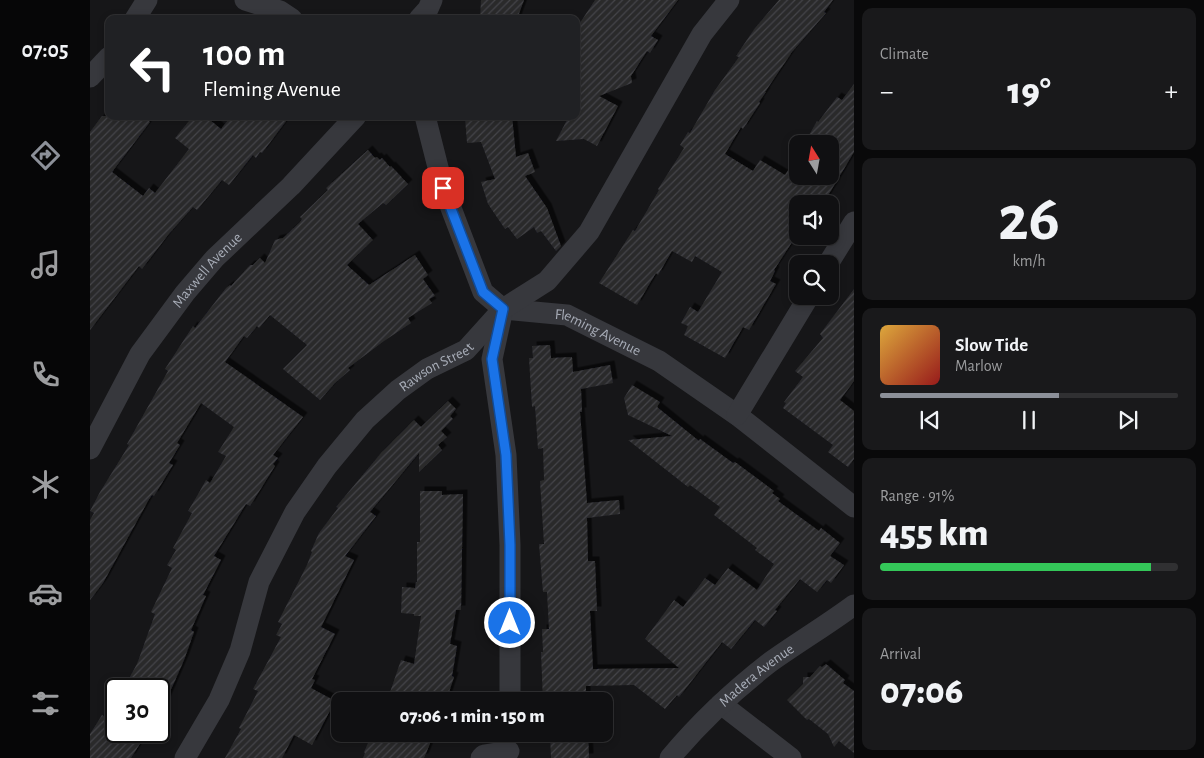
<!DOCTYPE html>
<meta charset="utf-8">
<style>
body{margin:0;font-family:"Alegreya Sans",sans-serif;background:#19191b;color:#f1f3f6;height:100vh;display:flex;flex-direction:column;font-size:19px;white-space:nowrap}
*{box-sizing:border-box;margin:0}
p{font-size:16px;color:#9c9d9f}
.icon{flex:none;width:28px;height:28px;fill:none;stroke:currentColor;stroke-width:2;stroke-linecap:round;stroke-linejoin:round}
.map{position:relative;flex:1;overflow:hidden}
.sheet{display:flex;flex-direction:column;gap:8px;padding:8px;background:#09090a;width:350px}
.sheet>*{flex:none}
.top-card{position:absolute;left:15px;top:15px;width:475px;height:105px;border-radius:10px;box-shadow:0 2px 8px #0003,0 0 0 1px #303032;background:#202124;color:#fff;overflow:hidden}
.needle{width:32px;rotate:349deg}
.controls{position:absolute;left:699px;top:135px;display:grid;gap:10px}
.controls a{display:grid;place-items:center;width:50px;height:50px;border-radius:10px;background:#101012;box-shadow:0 2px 8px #0003,0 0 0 1px #303032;font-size:25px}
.speed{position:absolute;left:15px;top:678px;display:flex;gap:10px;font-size:25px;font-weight:700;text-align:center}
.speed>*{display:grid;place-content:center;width:65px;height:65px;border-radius:50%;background:#101012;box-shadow:0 2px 8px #0003,0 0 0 1px #303032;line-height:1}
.speed .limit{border:2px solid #111;border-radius:8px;background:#fff;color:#111}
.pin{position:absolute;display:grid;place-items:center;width:42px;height:42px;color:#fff;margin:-21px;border-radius:10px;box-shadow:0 2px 8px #0006}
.me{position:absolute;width:55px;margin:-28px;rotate:0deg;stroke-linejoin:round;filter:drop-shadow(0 0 4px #0008)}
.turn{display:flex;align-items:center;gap:18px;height:105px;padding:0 15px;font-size:22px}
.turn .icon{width:65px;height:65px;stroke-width:2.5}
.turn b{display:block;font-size:35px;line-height:42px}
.big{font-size:38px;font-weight:800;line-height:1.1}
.sheet .tile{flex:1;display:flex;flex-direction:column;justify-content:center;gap:8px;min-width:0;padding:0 18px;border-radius:10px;background:#19191b}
.sheet .dial{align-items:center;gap:0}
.dial b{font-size:65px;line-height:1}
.song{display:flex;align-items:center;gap:15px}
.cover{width:60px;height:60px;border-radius:8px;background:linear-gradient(135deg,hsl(40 70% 55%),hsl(0 70% 35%))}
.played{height:5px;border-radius:2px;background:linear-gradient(90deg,#8c9099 60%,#303032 60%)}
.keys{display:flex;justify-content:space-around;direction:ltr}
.heat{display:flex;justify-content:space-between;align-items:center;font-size:28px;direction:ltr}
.charge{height:8px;border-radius:4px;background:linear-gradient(90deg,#34c759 91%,#303032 0)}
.trip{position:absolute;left:241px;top:692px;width:282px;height:50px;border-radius:10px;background:#101012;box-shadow:0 2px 8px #0003,0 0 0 1px #303032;font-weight:800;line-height:50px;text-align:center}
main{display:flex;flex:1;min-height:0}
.tab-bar{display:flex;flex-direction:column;width:90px;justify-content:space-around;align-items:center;background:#060607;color:#9c9d9f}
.tab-bar .icon{width:35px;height:35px}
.tab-bar .current{color:#8c9099}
.tab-bar b{font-size:22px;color:#f1f3f6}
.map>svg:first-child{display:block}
</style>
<main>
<nav class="tab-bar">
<b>07:05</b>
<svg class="icon current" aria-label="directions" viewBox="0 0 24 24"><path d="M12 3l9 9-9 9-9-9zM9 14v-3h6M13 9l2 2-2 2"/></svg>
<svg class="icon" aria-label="music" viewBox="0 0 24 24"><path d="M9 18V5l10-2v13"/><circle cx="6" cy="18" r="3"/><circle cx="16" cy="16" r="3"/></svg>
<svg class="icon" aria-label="phone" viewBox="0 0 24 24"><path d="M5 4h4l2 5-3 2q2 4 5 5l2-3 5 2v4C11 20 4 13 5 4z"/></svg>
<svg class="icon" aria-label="climate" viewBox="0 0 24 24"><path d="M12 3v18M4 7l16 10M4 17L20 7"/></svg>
<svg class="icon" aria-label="car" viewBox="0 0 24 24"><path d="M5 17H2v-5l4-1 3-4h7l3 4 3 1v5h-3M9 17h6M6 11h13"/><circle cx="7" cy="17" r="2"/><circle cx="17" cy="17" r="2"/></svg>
<svg class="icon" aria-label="filters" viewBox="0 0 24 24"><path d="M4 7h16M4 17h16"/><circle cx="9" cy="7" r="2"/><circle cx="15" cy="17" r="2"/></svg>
</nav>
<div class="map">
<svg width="764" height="758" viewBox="0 0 764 758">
<defs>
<pattern id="building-hatch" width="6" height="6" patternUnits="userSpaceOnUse" patternTransform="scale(1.25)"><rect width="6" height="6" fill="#29292c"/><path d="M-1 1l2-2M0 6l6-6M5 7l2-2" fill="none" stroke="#454548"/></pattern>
<filter id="shadow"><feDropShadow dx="4.5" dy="-4.5" stdDeviation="0" flood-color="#0009"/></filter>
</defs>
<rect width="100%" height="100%" fill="#161618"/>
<g fill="url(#building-hatch)" filter="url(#shadow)">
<polygon points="391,0 434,0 427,19 390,19"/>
<polygon points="505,0 588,0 561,36 568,40 560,53 557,51 541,76 542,83 509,96 528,106 507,146 494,139 466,141 479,116 486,116 486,29"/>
<polygon points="689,0 743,0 734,12 736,13 702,52 675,92 676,92 669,102 670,103 653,129 651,127 635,154 663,171 670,160 695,175 708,154 708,176 740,176 740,144 714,144 727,121 728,122 747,97 752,100 764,84 764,152 733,204 708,204 708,233 684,270 685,271 680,281 686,284 659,330 653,327 635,358 594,335 598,326 591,323 600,307 608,312 632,272 605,256 602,262 582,251 568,275 566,273 547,305 509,283 543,230 545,231 569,190 568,189 594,148 590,145 598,132 600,133 625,90 649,57 646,56 665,28"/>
<polygon points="12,116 52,116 60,122 22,172 53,196 59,188 65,193 99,149 85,138 103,116 115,116 131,129 141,116 200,116 172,153 170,152 166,158 163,155 139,185 132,180 107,210 103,207 78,235 52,269 49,266 0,330 0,132"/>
<polygon points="392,116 422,116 426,157 438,153 445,172 435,176 457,208 471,246 466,251 451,231 447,233 444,227 427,239 418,227 415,229 398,204 391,182 405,179 391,142 377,143 375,118"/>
<polygon points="278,150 285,158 287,157 290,160 292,158 300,167 301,166 318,184 296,205 293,203 268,224 283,240 257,265 279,285 325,255 338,275 333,279 345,296 339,299 342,303 318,318 321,323 294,341 258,368 260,370 245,383 230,400 193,369 217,345 180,315 169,328 167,326 157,338 154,336 135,362 213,417 183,455 188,458 183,464 185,466 160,506 156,504 124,556 131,560 113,595 116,596 101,630 104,632 94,660 69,717 69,689 33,689 47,664 65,614 61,612 82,568 77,565 86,550 83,548 102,513 98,511 107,496 116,480 120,483 136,456 128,452 144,427 111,403 87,443 90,445 79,463 83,465 64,496 62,495 58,501 13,583 0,600 0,520 4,513 0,511 10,492 39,445 37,444 78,371 75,369 103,326 105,328 136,288 140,285 141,286 160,265 163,265 170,258 175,263 185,240 193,238 210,222 212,219 210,217 238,190 236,188"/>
<polygon points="764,289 764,381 750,400 764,411 764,459 758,467 738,452 743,445 693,408 696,403 694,402 713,377 705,371 733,338 730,334"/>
<polygon points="460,345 461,358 482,357 483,372 520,365 523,383 491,389 492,412 490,412 497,503 529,500 530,514 497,518 498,561 505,561 507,611 500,611 503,669 589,668 555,639 584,600 593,607 615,578 625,585 638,568 667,590 684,564 665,550 667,548 624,515 630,507 600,485 598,487 538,440 582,436 538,415 534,398 542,385 570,402 567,407 609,441 610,439 643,463 645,462 684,491 682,493 690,499 688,501 729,531 731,528 750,543 740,556 754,565 741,583 737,580 727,592 710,579 685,610 687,611 674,627 665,620 641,649 632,642 589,697 587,695 575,709 544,685 496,686 496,701 453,701 451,652 453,652 452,629 459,629 457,592 453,592 449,544 454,544 450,481 454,480 453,448 448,449 445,406 442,407 439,358 443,358 442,346"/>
<polygon points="358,401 366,409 360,416 363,419 351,431 357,437 348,445 352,450 329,472 329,453 280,512 286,516 255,556 264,560 231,627 245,634 222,679 225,680 221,688 245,701 222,745 204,735 192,758 135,758 151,729 149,728 168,691 163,689 191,637 186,635 192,624 188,622 217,565 222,552 221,551 229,533 248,508 246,507 291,453 324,420 331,427"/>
<polygon points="330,491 352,491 352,495 373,494 371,610 366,610 360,644 367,646 362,676 364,677 356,701 297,701 311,660 324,664 331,616 324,616 324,614 311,613 312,587 325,588 326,582 327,582 327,542 330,542"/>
<polygon points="736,664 755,680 753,683 764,691 764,753 749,741 744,747 738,734 719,719 717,720 697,700 713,684 713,677 720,677 730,666 732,667"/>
<polygon points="12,715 26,724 26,731 58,731 41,758 0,758 0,734"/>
<polygon points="282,734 344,734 334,758 273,758 275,753 274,752"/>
<polygon points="460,734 498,734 499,758 461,758"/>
</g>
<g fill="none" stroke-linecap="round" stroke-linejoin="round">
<g stroke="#37383d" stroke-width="21">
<polyline points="155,0 190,11 202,19"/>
<polyline points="45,19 57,0"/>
<polyline points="329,19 338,9 342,0"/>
<polyline points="0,77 19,57"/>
<path id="s1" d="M335 116 353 187 393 292 413 309 477 315 569 361 647 415 764 507"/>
<polyline points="738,264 764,222"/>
<polyline points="413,309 402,359 416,455 420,545 420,701"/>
<polyline points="647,415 719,296"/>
<path id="s2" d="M0 449 50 354 95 293 125 258 201 186 266 116"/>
<polyline points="631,704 701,758"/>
<path id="s3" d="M95 758 129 700 150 651 169 582 205 512 237 466 275 420 308 390 337 369 376 350 413 309 457 281 499 232 612 34 639 0"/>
<polyline points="391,758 394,755 419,751"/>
<path id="s4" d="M580 758C609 723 643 691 679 663 707 643 737 625 764 605"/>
</g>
</g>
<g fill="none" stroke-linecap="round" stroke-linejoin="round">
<defs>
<polyline id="route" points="353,188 393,292 413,309 402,359 416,455 420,545 420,623"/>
</defs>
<use href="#route" stroke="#114b97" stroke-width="12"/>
<use href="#route" stroke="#1a73e8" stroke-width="9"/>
</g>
<g text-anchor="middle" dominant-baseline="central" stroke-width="5" stroke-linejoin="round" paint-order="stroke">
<g font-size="15" fill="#a8adb8" stroke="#111113">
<text stroke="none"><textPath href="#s2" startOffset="215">Maxwell Avenue</textPath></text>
<text stroke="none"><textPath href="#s1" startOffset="311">Fleming Avenue</textPath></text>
<text stroke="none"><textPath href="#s3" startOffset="476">Rawson Street</textPath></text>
<text stroke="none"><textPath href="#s4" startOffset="120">Madera Avenue</textPath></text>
</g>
</g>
</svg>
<div class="controls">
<a><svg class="needle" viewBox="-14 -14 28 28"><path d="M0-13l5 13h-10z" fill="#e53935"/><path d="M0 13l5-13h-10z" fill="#9c9d9f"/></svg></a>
<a><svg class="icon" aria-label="sound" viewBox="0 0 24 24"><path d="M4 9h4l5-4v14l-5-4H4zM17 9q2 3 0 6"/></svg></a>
<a><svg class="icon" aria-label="search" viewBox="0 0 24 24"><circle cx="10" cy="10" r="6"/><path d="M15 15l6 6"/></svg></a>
</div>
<div class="speed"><div class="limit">30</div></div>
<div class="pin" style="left:353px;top:188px;background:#d93025"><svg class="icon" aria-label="arrive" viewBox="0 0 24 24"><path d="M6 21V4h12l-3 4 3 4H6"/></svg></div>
<svg class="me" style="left:420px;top:623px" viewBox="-20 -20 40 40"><circle r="17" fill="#1a73e8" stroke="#fff" stroke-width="3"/><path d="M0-11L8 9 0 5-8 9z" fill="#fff"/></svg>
<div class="trip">07:06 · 1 min · 150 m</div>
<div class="top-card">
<div class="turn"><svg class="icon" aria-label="left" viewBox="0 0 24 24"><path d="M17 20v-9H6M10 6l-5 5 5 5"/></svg><div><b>100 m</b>Fleming Avenue</div></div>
</div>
</div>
<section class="sheet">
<div class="tile"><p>Climate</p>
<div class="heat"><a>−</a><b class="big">19°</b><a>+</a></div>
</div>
<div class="tile dial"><b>26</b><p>km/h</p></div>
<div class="tile">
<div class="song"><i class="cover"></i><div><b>Slow Tide</b><p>Marlow</p></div></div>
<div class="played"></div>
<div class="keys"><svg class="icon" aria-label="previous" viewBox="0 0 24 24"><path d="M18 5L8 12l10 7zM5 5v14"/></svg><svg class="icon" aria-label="pause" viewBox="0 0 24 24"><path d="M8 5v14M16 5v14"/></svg><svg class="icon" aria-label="next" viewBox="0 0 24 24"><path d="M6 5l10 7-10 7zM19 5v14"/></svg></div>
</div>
<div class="tile"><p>Range · 91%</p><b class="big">455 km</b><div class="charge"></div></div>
<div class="tile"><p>Arrival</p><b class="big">07:06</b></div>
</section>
</main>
